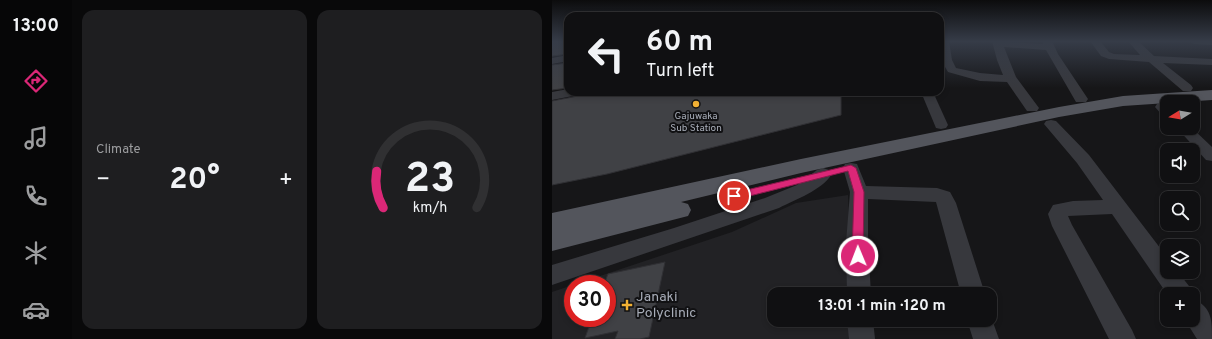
<!DOCTYPE html>
<meta charset="utf-8">
<style>
body{margin:0;font-family:Overpass,sans-serif;background:#1e1e20;color:#f1f3f6;height:100vh;display:flex;flex-direction:column;font-size:15px;white-space:nowrap}
*{box-sizing:border-box;margin:0}
p{font-size:13px;color:#9c9d9f}
.icon{flex:none;width:22px;height:22px;fill:none;stroke:currentColor;stroke-width:2;stroke-linecap:round;stroke-linejoin:round}
.map{position:relative;flex:1;overflow:hidden}
.details{display:flex;flex-direction:column;gap:10px;padding:10px;background:#09090a;width:480px}
.details>*{flex:none}
.banner{position:absolute;left:12px;top:12px;width:380px;height:84px;border-radius:12px;box-shadow:0 2px 6px #0003,0 0 0 1px #303032;background:#101012;color:#f1f3f6;overflow:hidden}
.needle{width:26px;rotate:259deg}
.tools{position:absolute;left:608px;top:95px;display:grid;gap:8px}
.tools a{display:grid;place-items:center;width:40px;height:40px;border-radius:8px;background:#101012;box-shadow:0 2px 6px #0003,0 0 0 1px #303032;font-size:20px}
.speed{position:absolute;left:12px;top:275px;display:flex;gap:8px;font-size:20px;font-weight:700;text-align:center}
.speed>*{display:grid;place-content:center;width:52px;height:52px;border-radius:50%;background:#101012;box-shadow:0 2px 6px #0003,0 0 0 1px #303032;line-height:1}
.speed .limit{border:6px solid #d22;background:#fff;color:#111}
.pin{position:absolute;display:grid;place-items:center;width:34px;height:34px;color:#fff;margin:-17px;border:2px solid #fff;border-radius:50%;box-shadow:0 1px 4px #0007}
.me{position:absolute;width:44px;margin:-22px;rotate:359deg;stroke-linejoin:round;filter:drop-shadow(0 0 3px #0008)}
.turn{display:flex;align-items:center;gap:14px;height:84px;padding:0 16px;font-size:18px}
.turn .icon{width:52px;height:52px;stroke-width:2.5}
.turn b{display:block;font-size:28px;line-height:34px}
.big{font-size:30px;font-weight:700;line-height:1.1}
.details .card{flex:1;display:flex;flex-direction:column;justify-content:center;gap:6px;min-width:0;padding:0 14px;border-radius:12px;background:#1e1e20}
.details .dial{align-items:center;gap:0}
.dial svg{height:104px;overflow:visible;fill:none;stroke:#303032;stroke-width:7;stroke-linecap:round;text-anchor:middle}
.dial text{fill:#f1f3f6;stroke:none}
.heat{display:flex;justify-content:space-between;align-items:center;font-size:22px;direction:ltr}
.details .tiles{flex:1;display:grid;gap:10px;grid-template-columns:repeat(2,1fr)}
.trip{position:absolute;left:215px;top:287px;width:230px;height:40px;border-radius:12px;background:#101012;box-shadow:0 2px 6px #0003,0 0 0 1px #303032;font-weight:700;line-height:40px;text-align:center}
main{display:flex;flex:1;min-height:0}
.tab-bar{display:flex;flex-direction:column;width:72px;justify-content:space-around;align-items:center;background:#060607;color:#9c9d9f}
.tab-bar .icon{width:28px;height:28px}
.tab-bar .current{color:#db2777}
.tab-bar b{font-size:18px;color:#f1f3f6}
.map>svg:first-child{display:block}
</style>
<main>
<nav class="tab-bar">
<b>13:00</b>
<svg class="icon current" aria-label="directions" viewBox="0 0 24 24"><path d="M12 3l9 9-9 9-9-9zM9 14v-3h6M13 9l2 2-2 2"/></svg>
<svg class="icon" aria-label="music" viewBox="0 0 24 24"><path d="M9 18V5l10-2v13"/><circle cx="6" cy="18" r="3"/><circle cx="16" cy="16" r="3"/></svg>
<svg class="icon" aria-label="phone" viewBox="0 0 24 24"><path d="M5 4h4l2 5-3 2q2 4 5 5l2-3 5 2v4C11 20 4 13 5 4z"/></svg>
<svg class="icon" aria-label="climate" viewBox="0 0 24 24"><path d="M12 3v18M4 7l16 10M4 17L20 7"/></svg>
<svg class="icon" aria-label="car" viewBox="0 0 24 24"><path d="M5 17H2v-5l4-1 3-4h7l3 4 3 1v5h-3M9 17h6M6 11h13"/><circle cx="7" cy="17" r="2"/><circle cx="17" cy="17" r="2"/></svg>
</nav>
<section class="details">
<div class="tiles">
<div class="card"><p>Climate</p>
<div class="heat"><a>−</a><b class="big">20°</b><a>+</a></div>
</div>
<div class="card dial"><svg viewBox="0 0 100 80">
<path d="M14 69A42 42 0 1 1 86 69"/>
<path d="M14 69A42 42 0 0 1 9 41" stroke="#db2777"/>
<text x="50" y="56" font-size="32" font-weight="700">23</text>
<text x="50" y="72" font-size="11">km/h</text>
</svg></div>
</div>
</section>
<div class="map">
<svg width="660" height="339" viewBox="0 0 660 339">
<rect width="100%" height="100%" fill="#161618"/>
<polygon fill="#222225" points="296,195 300,294 222,294 222,320 301,320 302,339 0,339 0,292 21,285 21,318 55,318 55,284 24,284 180,232 244,203"/>
<g fill="#404145" stroke="#303034">
<polygon points="0,41 16,41 16,54 0,56"/>
<polygon points="16,63 16,88 0,90 0,65"/>
<polygon points="29,92 289,92 289,115 55,174 0,185 0,101 26,96"/>
<polygon points="113,262 97,337 88,339 63,339 66,331 33,338 40,318 55,318 55,284 52,284 56,274"/>
</g>
<g fill="none" stroke-linecap="round" stroke-linejoin="round">
<g fill="#37383d" fill-rule="evenodd">
<polygon points="388,41 397,41 400,60 404,68 428,73 451,75 445,60 440,41 491,44 490,41 500,41 506,54 536,99 534,102 524,102 494,50 452,47 464,77 487,108 485,111 475,111 455,82 428,81 396,72 389,60"/>
<polygon points="538,41 548,41 557,52 562,54 588,55 576,41 586,41 602,56 660,59 660,65 611,63 639,85 641,88 639,91 631,91 597,62 557,59 549,56"/>
<polygon points="637,41 660,41 660,45 642,44"/>
<polygon points="16,55 16,61 0,64 0,58"/>
<polygon points="16,89 16,92 28,92 26,95 0,100 0,92"/>
<polygon points="369,92 381,92 396,125 394,128 389,129 384,128"/>
<polygon points="610,103 615,104 615,116 610,115 603,107 605,104"/>
<polygon points="499,120 504,121 537,155 615,257 615,272 626,272 637,286 641,294 615,294 560,214 516,216 520,225 580,330 584,339 557,339 500,226 496,214 501,205 521,201 551,200 525,163 492,124 494,121"/>
<polygon points="625,128 640,128 660,147 660,161 654,160"/>
<polygon points="299,163 305,164 314,186 385,188 398,192 404,203 433,294 409,294 384,202 316,199 316,243 319,294 295,294 294,243 298,192 291,168 293,164"/>
<path d="M271 168 277 170 280 174C269 191 244 199 227 208L0 285V265L122 228 213 198 245 185 265 170Z"/>
<path d="M641 299C660 307 660 320 660 339H645L633 320H641Z"/>
<polygon points="438,314 447,339 421,339 415,320 438,320"/>
<polygon points="295,320 321,320 323,339 297,339"/>
</g>
<polygon fill="#53555c" fill-rule="evenodd" points="660,90 660,100 571,106 507,117 249,173 129,202 136,204 139,210 136,216 0,251 0,213 249,159 507,107 571,96"/>
</g>
<linearGradient id="sky" x2="0" y2="1"><stop stop-color="#0c0c0d"/><stop offset="0.47" stop-color="#363c48"/><stop offset="1" stop-color="#363c48" stop-opacity="0"/></linearGradient>
<rect width="660" height="88" fill="url(#sky)"/>
<polygon fill="#db2777" stroke="#8e194d" points="299,165 304,168 312,192 311,256 310,259 306,261 301,259 300,256 302,192 296,171 182,200 177,196 182,193"/>
<g fill="#f2b134" stroke="#111113" stroke-width="1.5">
<circle cx="144" cy="104" r="4"/>
<path d="M73 299h4v4h4v4h-4v4h-4v-4h-4v-4h4z"/>
</g>
<g text-anchor="middle" dominant-baseline="central" stroke-width="4" stroke-linejoin="round" paint-order="stroke">
<g font-size="10" fill="#a8adb8" stroke="#111113">
<text x="144" y="116">Gajuwaka<tspan x="144" dy="12">Sub Station</tspan></text>
</g>
<g font-size="14" fill="#a8adb8" stroke="#111113" text-anchor="start">
<text x="84" y="297">Janaki<tspan x="84" dy="16">Polyclinic</tspan></text>
</g>
</g>
</svg>
<div class="tools">
<a><svg class="needle" viewBox="-14 -14 28 28"><path d="M0-13l5 13h-10z" fill="#e53935"/><path d="M0 13l5-13h-10z" fill="#9c9d9f"/></svg></a>
<a><svg class="icon" aria-label="sound" viewBox="0 0 24 24"><path d="M4 9h4l5-4v14l-5-4H4zM17 9q2 3 0 6"/></svg></a>
<a><svg class="icon" aria-label="search" viewBox="0 0 24 24"><circle cx="10" cy="10" r="6"/><path d="M15 15l6 6"/></svg></a>
<a><svg class="icon" aria-label="layers" viewBox="0 0 24 24"><path d="M12 4l9 5-9 5-9-5zM3 14l9 5 9-5"/></svg></a>
<a>+</a>
</div>
<div class="speed"><div class="limit">30</div></div>
<div class="pin" style="left:182px;top:196px;background:#d93025"><svg class="icon" aria-label="arrive" viewBox="0 0 24 24"><path d="M6 21V4h12l-3 4 3 4H6"/></svg></div>
<svg class="me" style="left:306px;top:256px" viewBox="-20 -20 40 40"><circle r="17" fill="#db2777" stroke="#fff" stroke-width="3"/><path d="M0-11L8 9 0 5-8 9z" fill="#fff"/></svg>
<div class="trip">13:01 · 1 min · 120 m</div>
<div class="banner">
<div class="turn"><svg class="icon" aria-label="left" viewBox="0 0 24 24"><path d="M17 20v-9H6M10 6l-5 5 5 5"/></svg><div><b>60 m</b>Turn left</div></div>
</div>
</div>
</main>
